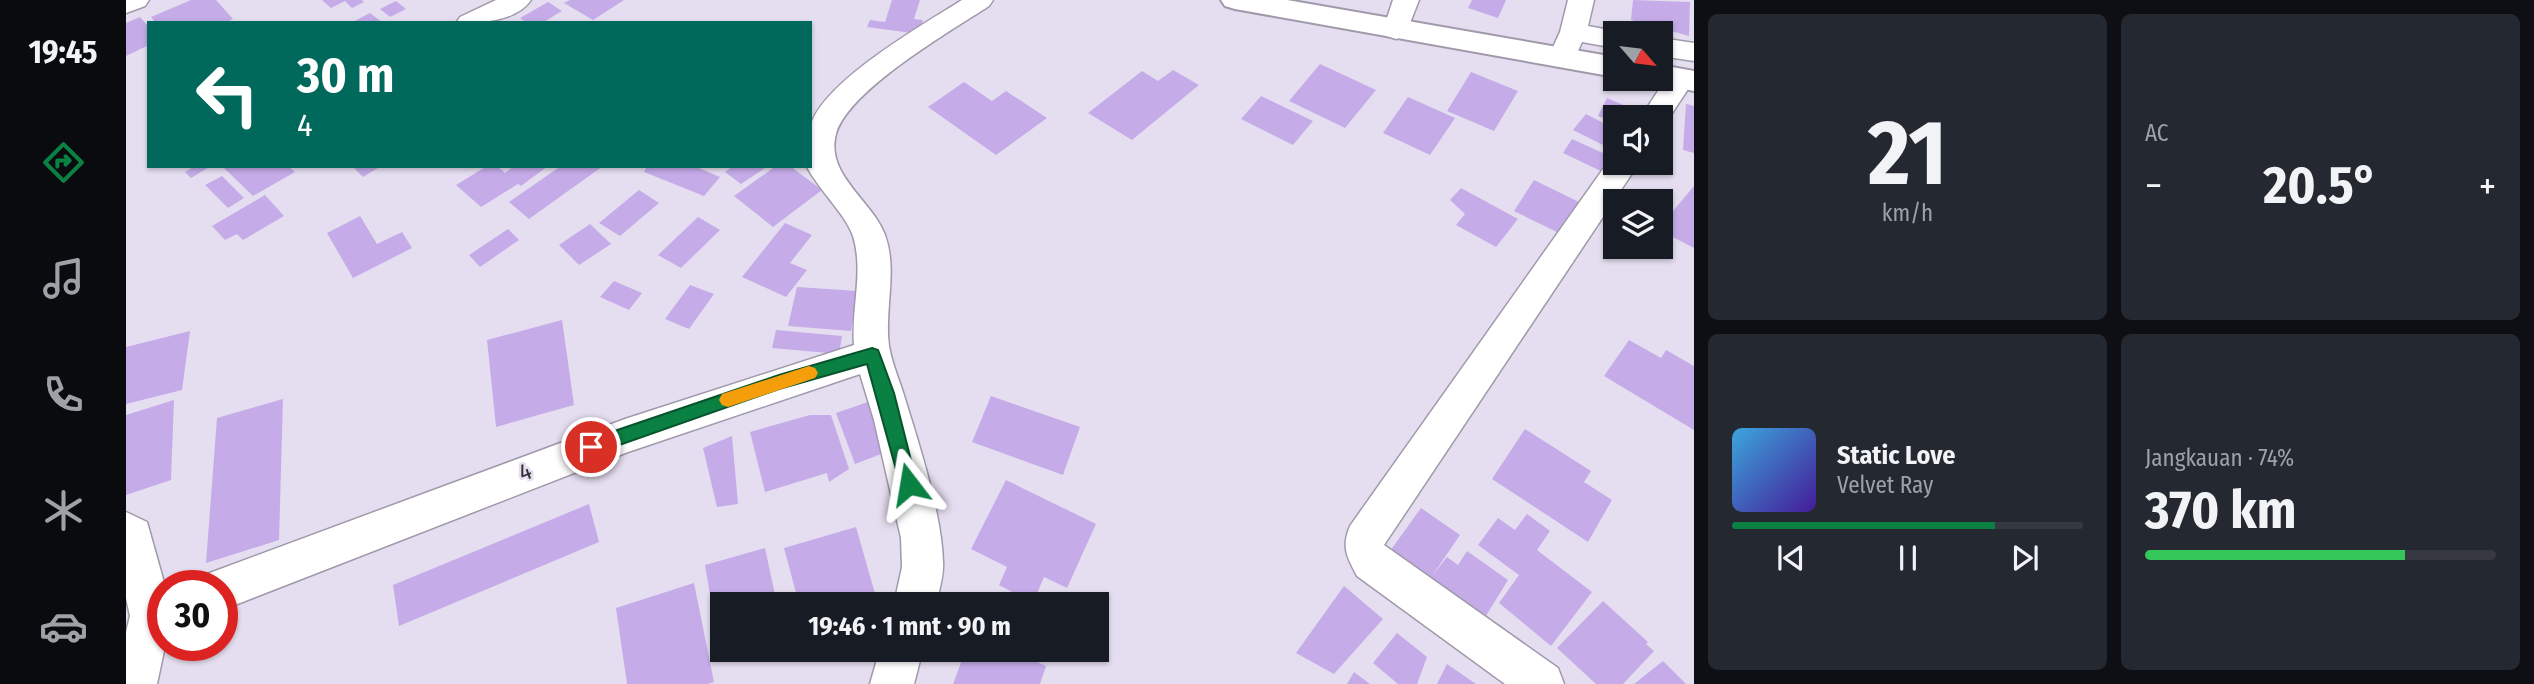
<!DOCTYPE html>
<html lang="id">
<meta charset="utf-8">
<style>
body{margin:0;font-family:"Fira Sans Condensed",sans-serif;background:#242831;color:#f1f3f6;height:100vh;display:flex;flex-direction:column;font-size:26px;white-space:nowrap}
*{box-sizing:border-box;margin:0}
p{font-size:23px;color:#9ea1a6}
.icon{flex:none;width:38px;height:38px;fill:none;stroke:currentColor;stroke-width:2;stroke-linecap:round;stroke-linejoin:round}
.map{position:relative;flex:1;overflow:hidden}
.sheet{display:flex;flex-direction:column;gap:14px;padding:14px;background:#0d0f14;width:840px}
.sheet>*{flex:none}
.hud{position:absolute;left:21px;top:21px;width:665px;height:147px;border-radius:0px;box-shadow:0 2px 5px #0004;background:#00695c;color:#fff;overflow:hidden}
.needle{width:46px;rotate:118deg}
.controls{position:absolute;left:1477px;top:21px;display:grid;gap:14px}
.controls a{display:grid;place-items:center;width:70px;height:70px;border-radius:0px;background:#171b24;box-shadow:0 2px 5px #0004;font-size:35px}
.speed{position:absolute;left:21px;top:570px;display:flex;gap:14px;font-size:35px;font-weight:700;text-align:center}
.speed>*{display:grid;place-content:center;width:91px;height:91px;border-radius:50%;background:#171b24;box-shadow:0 2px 5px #0004;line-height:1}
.speed .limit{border:10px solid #d22;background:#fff;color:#111}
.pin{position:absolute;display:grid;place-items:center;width:60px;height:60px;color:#fff;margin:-30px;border:4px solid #fff;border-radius:50%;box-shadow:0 2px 7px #0007}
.me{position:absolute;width:77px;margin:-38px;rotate:346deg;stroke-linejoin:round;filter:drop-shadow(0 0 5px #0008)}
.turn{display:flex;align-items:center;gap:24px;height:147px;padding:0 35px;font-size:32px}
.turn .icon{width:91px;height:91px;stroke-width:2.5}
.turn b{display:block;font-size:49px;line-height:60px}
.big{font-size:52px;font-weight:700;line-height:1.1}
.sheet .card{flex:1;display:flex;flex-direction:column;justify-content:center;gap:10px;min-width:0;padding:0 24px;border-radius:10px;background:#242831}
.sheet .dial{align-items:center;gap:0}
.dial b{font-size:91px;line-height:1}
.song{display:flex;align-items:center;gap:21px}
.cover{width:84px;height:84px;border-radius:10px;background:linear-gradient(135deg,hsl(200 70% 55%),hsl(260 70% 35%))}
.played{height:7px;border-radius:4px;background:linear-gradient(90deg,#0b8043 75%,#363941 75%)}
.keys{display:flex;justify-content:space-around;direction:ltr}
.heat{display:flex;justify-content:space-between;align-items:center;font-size:38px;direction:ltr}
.charge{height:10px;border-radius:5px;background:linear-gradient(90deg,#34c759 74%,#363941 0)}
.sheet .tiles{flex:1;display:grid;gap:14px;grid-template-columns:repeat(2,1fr)}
.trip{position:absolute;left:584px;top:592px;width:399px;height:70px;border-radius:0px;background:#171b24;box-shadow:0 2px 5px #0004;font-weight:700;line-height:70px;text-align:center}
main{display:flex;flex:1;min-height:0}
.dock{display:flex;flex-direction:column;width:126px;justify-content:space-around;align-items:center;background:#090b0e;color:#9ea1a6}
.dock .icon{width:49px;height:49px}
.dock .current{color:#0b8043}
.dock b{font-size:32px;color:#f1f3f6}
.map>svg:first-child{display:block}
</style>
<main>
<nav class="dock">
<b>19:45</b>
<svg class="icon current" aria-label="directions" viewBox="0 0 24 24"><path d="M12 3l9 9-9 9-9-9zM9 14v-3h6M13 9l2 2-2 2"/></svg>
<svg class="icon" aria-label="music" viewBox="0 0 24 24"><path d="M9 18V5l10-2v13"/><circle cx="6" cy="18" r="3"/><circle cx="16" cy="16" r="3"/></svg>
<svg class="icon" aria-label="phone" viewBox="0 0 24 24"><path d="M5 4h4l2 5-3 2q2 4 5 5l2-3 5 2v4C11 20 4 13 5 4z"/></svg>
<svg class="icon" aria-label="climate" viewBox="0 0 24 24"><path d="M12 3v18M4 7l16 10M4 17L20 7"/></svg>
<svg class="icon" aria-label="car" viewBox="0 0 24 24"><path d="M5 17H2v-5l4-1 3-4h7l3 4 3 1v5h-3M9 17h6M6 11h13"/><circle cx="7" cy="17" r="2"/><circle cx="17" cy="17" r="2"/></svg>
</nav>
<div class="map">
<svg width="1568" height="684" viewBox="0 0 1568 684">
<rect width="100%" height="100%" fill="#e5def0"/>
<g fill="#c5ace9">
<polygon points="65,0 90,0 107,19 98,23 30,23 25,17"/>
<polygon points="196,0 236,0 238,2 226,8 219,1 205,8"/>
<polygon points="444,0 498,0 467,20 438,3"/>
<polygon points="766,0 794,0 788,19 797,20 793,34 741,27 744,20 759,22"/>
<polygon points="1346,0 1380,0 1372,18 1342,8"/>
<polygon points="1507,0 1564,2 1563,36 1505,20"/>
<polygon points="270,1 280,9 264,17 254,9"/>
<polygon points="422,2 436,11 416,23 401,23 394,18"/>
<polygon points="244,13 257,23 225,23"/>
<polygon points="14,17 23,27 23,45 0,56 0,23"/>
<polygon points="1194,64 1250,90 1219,128 1163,101"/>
<polygon points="1047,70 1073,85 1006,140 962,113 1016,71 1032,81"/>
<polygon points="1345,72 1392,91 1368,131 1321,111"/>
<polygon points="838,82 866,101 880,91 921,118 870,155 802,107"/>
<polygon points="1135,96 1187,121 1167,145 1115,119"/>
<polygon points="1282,97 1329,118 1304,155 1257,133"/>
<polygon points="1481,98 1516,113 1513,117 1489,117 1489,123 1472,116"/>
<polygon points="1560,104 1568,106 1568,153 1557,150"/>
<polygon points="1460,114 1489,129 1489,137 1481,147 1447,130"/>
<polygon points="1446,139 1488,158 1479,173 1437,153"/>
<polygon points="69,166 85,166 65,178 59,172"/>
<polygon points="96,166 162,166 169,172 127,196"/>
<polygon points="226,166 255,166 237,177"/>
<polygon points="361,166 371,166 379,173 388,166 422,166 395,186 392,184 355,207 330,185"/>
<polygon points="435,166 477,166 403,219 383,202"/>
<polygon points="521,166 568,166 594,177 578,196 518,172"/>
<polygon points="607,166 642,166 615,184 599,172"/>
<polygon points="650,166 664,166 696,190 647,227 608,196"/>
<polygon points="96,176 118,198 102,208 79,185"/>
<polygon points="1408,180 1453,202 1433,233 1388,211"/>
<polygon points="1568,186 1568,248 1537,232 1541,219 1535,232 1535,214 1542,217"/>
<polygon points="1335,188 1392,219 1370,247 1330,225 1339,214 1324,200"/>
<polygon points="513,190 533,203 494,236 473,223"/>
<polygon points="139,195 158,216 117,240 111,234 99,240 86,226"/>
<polygon points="234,216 251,244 276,232 286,248 227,278 201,233"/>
<polygon points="572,217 594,230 555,268 532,255"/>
<polygon points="659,223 686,235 664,263 681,270 660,297 616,277"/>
<polygon points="464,224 485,244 453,265 433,245"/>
<polygon points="382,229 393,240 354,267 343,255"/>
<polygon points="488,281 516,293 503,310 474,297"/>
<polygon points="564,285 588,294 563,329 539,319"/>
<polygon points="671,287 732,291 725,331 662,326"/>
<polygon points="436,320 448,405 370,427 361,340"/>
<polygon points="650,330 716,336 713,354 646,348"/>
<polygon points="64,331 56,390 0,404 0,347"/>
<polygon points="1503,340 1535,358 1540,350 1568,366 1568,430 1478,376"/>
<polygon points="865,396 954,427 937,475 846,442"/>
<polygon points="157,399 153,540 80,563 91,418"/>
<polygon points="48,400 45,480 0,495 0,415"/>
<polygon points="742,402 763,451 729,464 710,413"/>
<polygon points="684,415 705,415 723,469 703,482 701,473 639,492 624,432"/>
<polygon points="1399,429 1465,471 1458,482 1486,500 1462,542 1366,479"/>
<polygon points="606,436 612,504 591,507 577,448"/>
<polygon points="880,480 970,524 941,588 918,577 907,603 873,585 881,567 845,549"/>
<polygon points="463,504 473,542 273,626 267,585"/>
<polygon points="1295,508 1334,535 1306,576 1321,557 1332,565 1341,551 1382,580 1352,629 1259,558"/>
<polygon points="1401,514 1424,531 1411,550 1466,592 1425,646 1373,603 1393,575 1352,545 1372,518 1389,530"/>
<polygon points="730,527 752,604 673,604 658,548"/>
<polygon points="639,548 651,604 597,604 597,647 593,648 579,565"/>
<polygon points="568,583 588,682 581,684 501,684 490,608"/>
<polygon points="1218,586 1257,619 1208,674 1170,653"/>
<polygon points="1477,601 1522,642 1520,644 1528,651 1497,684 1470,684 1431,648"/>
<polygon points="1271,633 1301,657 1291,684 1272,684 1247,663"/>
<polygon points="840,649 882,649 920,666 914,684 827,684"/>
<polygon points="1537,661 1560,684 1508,684"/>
<polygon points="1321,664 1350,684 1311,684"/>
<polygon points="1228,672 1244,684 1221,684"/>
</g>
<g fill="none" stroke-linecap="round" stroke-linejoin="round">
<defs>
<g id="street">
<polygon points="0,0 23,0 19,6 0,13"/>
<path d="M370 0H405C390 22 353 23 330 23L334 17Z"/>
<path d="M836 0H867L863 6C825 31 722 90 710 134 699 175 746 200 759 235 772 271 758 309 763 346 766 365 775 383 780 402 794 447 816 516 817 562 818 576 813 590 810 604H768L776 567 775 538 748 420 734 374 502 452 96 610V586H76L81 574 499 419 728 345C725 309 738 271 727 236 720 215 693 190 681 167L684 166C684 154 682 140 684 128 694 83 798 24 836 0Z"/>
<polygon points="1267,0 1293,0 1279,36 1270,39 1261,36 1257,30"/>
<polygon points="1442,0 1468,0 1462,26 1499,33 1489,33 1489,48 1456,42 1446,64 1436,67 1426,64 1422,58 1434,32"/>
<polygon points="1535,38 1568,43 1568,61 1535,56"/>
<polygon points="1555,69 1565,71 1568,80 1539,124 1535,125 1535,117 1515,117 1545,71"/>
<path d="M1487 155 1489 163H1513L1258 545 1432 668 1438 684H1379L1231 576C1221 557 1215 547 1224 526Z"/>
<polygon points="0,512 21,522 39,586 37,586 37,646 39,646 31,684 0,684 0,632 4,616 0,598"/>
<polygon points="754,649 797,649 788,684 744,684"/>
</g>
<g id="secondary">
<polygon points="1095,0 1161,0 1489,57 1489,77 1109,9 1099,6"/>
<polygon points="1535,65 1568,71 1568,91 1524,82 1522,79 1535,79"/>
</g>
</defs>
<use href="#street" stroke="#9f99aa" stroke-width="3"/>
<use href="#secondary" stroke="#9f99aa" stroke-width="4"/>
<use href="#street" fill="#fff" fill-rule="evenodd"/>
<use href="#secondary" fill="#fff" fill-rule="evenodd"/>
</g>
<polygon fill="#0b8043" stroke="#07532c" stroke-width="2" points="746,348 752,350 754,355 768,393 791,484 789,490 783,492 776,490 774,484 741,364 653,389 465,455 459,453 457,447 459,442 465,439 653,375"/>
<polygon fill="#f59e0b" points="683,366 689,368 692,373 689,378 602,407 596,405 593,400 596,394"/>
<g text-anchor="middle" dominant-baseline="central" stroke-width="5" stroke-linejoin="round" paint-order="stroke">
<g font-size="24" fill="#333037" stroke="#e5def0">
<text transform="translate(399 472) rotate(-21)">4</text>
</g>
</g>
</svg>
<div class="controls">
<a><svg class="needle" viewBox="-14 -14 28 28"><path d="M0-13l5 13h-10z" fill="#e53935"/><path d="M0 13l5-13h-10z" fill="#9ea1a6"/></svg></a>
<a><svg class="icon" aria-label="sound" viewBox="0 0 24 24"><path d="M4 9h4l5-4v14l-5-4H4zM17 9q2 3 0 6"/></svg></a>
<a><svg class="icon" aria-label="layers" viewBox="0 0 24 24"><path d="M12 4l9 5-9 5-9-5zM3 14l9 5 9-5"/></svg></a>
</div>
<div class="speed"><div class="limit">30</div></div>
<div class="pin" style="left:465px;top:447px;background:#d93025"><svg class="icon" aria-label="arrive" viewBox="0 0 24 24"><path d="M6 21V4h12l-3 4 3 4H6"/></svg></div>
<svg class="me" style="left:783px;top:484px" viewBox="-20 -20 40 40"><path d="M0-17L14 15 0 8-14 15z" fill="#0b8043" stroke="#fff" stroke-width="4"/></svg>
<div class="trip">19:46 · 1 mnt · 90 m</div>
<div class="hud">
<div class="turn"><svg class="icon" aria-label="left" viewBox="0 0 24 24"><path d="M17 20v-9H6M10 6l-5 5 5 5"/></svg><div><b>30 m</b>4</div></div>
</div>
</div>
<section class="sheet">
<div class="tiles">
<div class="card dial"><b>21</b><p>km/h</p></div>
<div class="card"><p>AC</p>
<div class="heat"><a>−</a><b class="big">20.5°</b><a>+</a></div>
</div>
<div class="card">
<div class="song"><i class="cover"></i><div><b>Static Love</b><p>Velvet Ray</p></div></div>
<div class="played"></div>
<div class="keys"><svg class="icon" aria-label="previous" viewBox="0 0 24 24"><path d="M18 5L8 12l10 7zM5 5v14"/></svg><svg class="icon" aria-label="pause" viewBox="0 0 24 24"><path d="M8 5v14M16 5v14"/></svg><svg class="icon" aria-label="next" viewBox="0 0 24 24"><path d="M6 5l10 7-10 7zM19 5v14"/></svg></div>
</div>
<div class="card"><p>Jangkauan · 74%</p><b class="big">370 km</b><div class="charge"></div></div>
</div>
</section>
</main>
